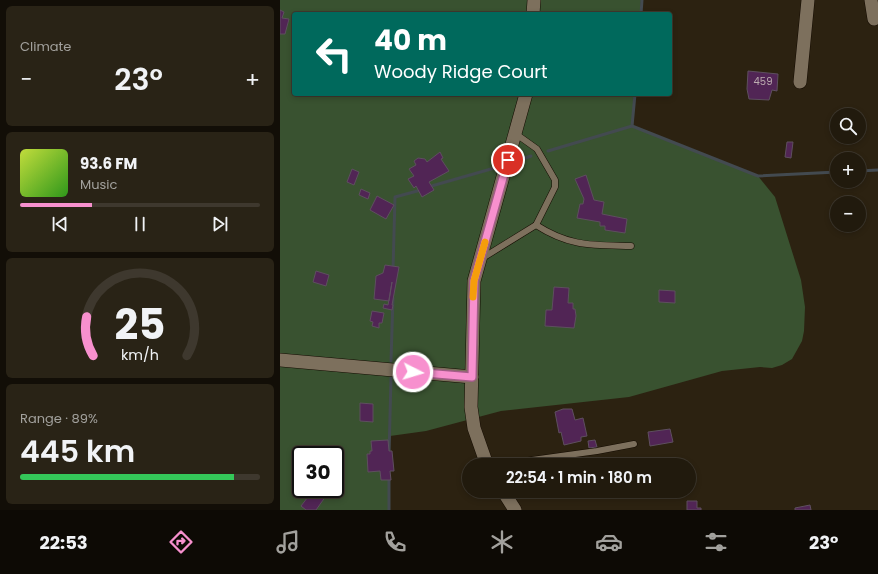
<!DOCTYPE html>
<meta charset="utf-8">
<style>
body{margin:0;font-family:Poppins,sans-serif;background:#292316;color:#f1f3f6;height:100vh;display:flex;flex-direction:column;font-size:15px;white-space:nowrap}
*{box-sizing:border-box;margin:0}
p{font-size:13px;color:#a2a19d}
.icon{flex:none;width:22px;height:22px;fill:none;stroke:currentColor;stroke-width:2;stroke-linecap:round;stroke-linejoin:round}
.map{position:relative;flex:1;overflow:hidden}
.details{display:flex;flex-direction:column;gap:6px;padding:6px;background:#120e07;width:280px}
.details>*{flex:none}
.hud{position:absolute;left:12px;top:12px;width:380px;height:84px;border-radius:4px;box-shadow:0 2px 6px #0003,0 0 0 1px #3e382e;background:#00695c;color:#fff;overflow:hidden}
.controls{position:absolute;left:550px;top:108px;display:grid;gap:8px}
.controls a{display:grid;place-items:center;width:36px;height:36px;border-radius:50%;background:#211a0d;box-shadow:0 2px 6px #0003,0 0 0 1px #3e382e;font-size:20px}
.speed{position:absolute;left:12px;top:446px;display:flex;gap:8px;font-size:20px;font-weight:700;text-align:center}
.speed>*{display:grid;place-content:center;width:52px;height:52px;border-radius:50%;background:#211a0d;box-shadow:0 2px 6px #0003,0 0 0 1px #3e382e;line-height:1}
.speed .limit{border:2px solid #111;border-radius:6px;background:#fff;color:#111}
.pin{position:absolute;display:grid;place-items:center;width:34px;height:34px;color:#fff;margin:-17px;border:2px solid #fff;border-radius:50%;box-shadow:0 1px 4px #0007}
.me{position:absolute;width:44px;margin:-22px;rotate:95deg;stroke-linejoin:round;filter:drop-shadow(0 0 3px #0008)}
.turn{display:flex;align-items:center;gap:14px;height:84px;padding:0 16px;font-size:18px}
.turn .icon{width:52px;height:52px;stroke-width:2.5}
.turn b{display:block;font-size:28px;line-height:34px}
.big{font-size:30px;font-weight:600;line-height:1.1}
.details .tile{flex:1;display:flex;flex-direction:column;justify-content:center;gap:6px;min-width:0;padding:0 14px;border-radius:6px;background:#292316}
.details .dial{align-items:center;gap:0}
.dial svg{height:104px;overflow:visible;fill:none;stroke:#3e382e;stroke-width:7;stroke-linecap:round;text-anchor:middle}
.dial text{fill:#f1f3f6;stroke:none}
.song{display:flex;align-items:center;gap:12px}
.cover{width:48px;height:48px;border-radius:6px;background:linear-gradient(135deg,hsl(70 70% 55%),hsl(110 70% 35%))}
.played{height:4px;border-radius:2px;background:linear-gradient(90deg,#f790ce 30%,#3e382e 30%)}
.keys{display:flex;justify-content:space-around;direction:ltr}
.heat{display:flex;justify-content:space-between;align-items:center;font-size:22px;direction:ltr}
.charge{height:6px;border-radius:3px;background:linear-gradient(90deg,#34c759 89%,#3e382e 0)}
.trip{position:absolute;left:182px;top:458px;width:234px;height:40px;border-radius:20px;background:#211a0d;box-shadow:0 2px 6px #0003,0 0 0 1px #3e382e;font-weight:600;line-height:40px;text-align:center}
.tab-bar{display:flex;height:64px;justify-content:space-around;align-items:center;background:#0d0a05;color:#a2a19d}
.tab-bar .icon{width:28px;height:28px}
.tab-bar .current{color:#f790ce}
.tab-bar b{font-size:18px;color:#f1f3f6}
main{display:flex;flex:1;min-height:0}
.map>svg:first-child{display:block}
</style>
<main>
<section class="details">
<div class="tile"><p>Climate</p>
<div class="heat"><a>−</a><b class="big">23°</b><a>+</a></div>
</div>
<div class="tile">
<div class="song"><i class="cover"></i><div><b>93.6 FM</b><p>Music</p></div></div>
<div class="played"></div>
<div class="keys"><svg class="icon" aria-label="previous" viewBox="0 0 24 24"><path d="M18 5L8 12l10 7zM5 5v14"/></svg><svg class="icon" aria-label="pause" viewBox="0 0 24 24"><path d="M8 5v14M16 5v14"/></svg><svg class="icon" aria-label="next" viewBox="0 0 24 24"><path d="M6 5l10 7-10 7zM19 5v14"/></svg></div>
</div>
<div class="tile dial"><svg viewBox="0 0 100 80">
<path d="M14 69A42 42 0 1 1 86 69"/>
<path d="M14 69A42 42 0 0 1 9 39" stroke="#f790ce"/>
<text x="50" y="56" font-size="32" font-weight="700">25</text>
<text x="50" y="72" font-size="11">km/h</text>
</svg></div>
<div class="tile"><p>Range · 89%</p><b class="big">445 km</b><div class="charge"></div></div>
</section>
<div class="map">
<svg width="598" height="510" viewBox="0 0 598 510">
<rect width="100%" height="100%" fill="#2c2211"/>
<path fill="#395230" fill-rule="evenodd" d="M0 0H361L360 14H14V94H355L353 126 478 176 495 197 521 280 525 307 524 331 522 341 512 359 502 365 492 368 480 367 442 371 349 397 221 411 146 431 110 436 109 510H0ZM21 455H55V489H21Z"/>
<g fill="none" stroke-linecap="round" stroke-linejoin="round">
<g stroke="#434a50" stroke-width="3">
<polyline points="361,14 362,0"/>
<polyline points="352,126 355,94"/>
<polyline points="268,151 352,126 478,176 557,172"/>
<polyline points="237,161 251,156"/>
<polyline points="579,171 598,170"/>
<polyline points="148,187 218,167"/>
<polyline points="113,270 115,197 141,190"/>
<polyline points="111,361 113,298"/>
<polyline points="109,454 111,378"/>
<polyline points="109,510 109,476"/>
</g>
</g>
<g fill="#512555" stroke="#5e4f5f">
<polygon points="0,10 4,12 2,18 9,19 5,34 0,34"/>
<polygon points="468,71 498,74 497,91 492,90 489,100 469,99 467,89"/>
<polygon points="507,142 513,142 511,158 505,157"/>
<polygon points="160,152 163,158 161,159 169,171 149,182 154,190 142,197 136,186 134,188 128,179 134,176 129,169 136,165 134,161 138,158 145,159 147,162"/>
<polygon points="72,169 79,172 74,185 67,182"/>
<polygon points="306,175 314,200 324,202 322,214 347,219 345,233 325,230 325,226 320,226 320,222 297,218 300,204 303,204 304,199 295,179"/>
<polygon points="81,189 90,193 88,199 79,195"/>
<polygon points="97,196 114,205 106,219 90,210"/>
<polygon points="105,265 119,267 112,305 113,305 112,310 103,308 104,304 108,305 112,282 109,301 94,299 96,276 103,273"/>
<polygon points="36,271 49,275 46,286 33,282"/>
<polygon points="274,287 289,288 288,303 293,303 293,309 295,309 296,316 294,328 265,326 266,310 272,310"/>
<polygon points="379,290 395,291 395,303 379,302"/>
<polygon points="92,311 104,313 102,323 99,323 99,328 92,326 93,322 90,321"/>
<polygon points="80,403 93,404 93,422 80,421"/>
<polygon points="283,409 292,409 295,420 303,418 307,436 301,437 301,441 284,445 281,432 279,433 275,412"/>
<polygon points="390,429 393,442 370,446 368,432"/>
<polygon points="108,440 109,451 112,451 114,471 110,471 111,480 101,480 100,471 88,472 87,454 90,454 90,451 92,451 91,441"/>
<polygon points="315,440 317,447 309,448 308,441"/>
<polygon points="34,489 43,489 48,493 36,510 26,510 21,506"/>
<polygon points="407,501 417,501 417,508 421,508 421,510 407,510"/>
<polygon points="530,505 531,510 515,510 515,508"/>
</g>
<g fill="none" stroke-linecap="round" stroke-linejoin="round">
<defs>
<g id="lane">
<path d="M256 225C290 247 313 245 351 246"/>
<polyline points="201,259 256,225 275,187 275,180 257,149 236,134"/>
<polyline points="216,465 317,451 354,444"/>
</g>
<g id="street">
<polyline points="591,0 594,19"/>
<polyline points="253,14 254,0"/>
<polyline points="520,82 528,0"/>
<polyline points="0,360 192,377"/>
<polyline points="207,465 194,428 191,407 194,281 246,94"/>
<polyline points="223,491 235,510"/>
</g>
</defs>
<use href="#lane" stroke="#140b00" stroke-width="7"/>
<use href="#street" stroke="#140b00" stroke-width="14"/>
<use href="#lane" stroke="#7d705d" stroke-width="6"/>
<use href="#street" stroke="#7d705d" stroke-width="13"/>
</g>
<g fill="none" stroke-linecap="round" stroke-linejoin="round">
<defs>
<polyline id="route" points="133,372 192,377 194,281 228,160"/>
</defs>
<use href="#route" stroke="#a15e86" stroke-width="10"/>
<use href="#route" stroke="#f790ce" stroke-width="7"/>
<polyline stroke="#f59e0b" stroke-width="7" points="193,297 194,281 205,242"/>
</g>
<g text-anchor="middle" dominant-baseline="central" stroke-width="4" stroke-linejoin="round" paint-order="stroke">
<g font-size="10" fill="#bcacb0">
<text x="483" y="81">459</text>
</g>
</g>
</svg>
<div class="controls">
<a><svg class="icon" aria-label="search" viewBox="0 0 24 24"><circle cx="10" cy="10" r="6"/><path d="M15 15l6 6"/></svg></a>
<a>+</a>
<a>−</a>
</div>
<div class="speed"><div class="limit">30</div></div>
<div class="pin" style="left:228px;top:160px;background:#d93025"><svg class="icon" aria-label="arrive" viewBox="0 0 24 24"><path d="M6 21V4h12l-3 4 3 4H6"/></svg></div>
<svg class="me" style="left:133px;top:372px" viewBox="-20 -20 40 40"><circle r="17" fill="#f790ce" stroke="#fff" stroke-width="3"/><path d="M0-11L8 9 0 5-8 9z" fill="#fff"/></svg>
<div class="trip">22:54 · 1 min · 180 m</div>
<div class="hud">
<div class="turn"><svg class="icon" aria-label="left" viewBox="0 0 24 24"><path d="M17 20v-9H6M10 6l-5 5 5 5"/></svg><div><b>40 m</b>Woody Ridge Court</div></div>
</div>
</div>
</main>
<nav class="tab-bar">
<b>22:53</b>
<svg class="icon current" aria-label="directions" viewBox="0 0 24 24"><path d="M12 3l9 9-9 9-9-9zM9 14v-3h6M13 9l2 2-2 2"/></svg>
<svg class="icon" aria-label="music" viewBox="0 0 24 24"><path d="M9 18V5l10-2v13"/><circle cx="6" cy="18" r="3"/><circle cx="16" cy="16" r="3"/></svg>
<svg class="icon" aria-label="phone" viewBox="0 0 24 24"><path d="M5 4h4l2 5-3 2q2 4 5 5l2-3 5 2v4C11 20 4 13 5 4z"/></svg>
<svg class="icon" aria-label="climate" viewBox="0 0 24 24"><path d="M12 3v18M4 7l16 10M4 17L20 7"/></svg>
<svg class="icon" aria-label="car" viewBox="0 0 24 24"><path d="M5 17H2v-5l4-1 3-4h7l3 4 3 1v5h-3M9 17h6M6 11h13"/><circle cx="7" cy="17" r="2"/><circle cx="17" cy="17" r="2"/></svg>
<svg class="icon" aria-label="filters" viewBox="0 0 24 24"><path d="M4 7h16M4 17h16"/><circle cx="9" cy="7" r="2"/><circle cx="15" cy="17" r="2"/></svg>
<b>23°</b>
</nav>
